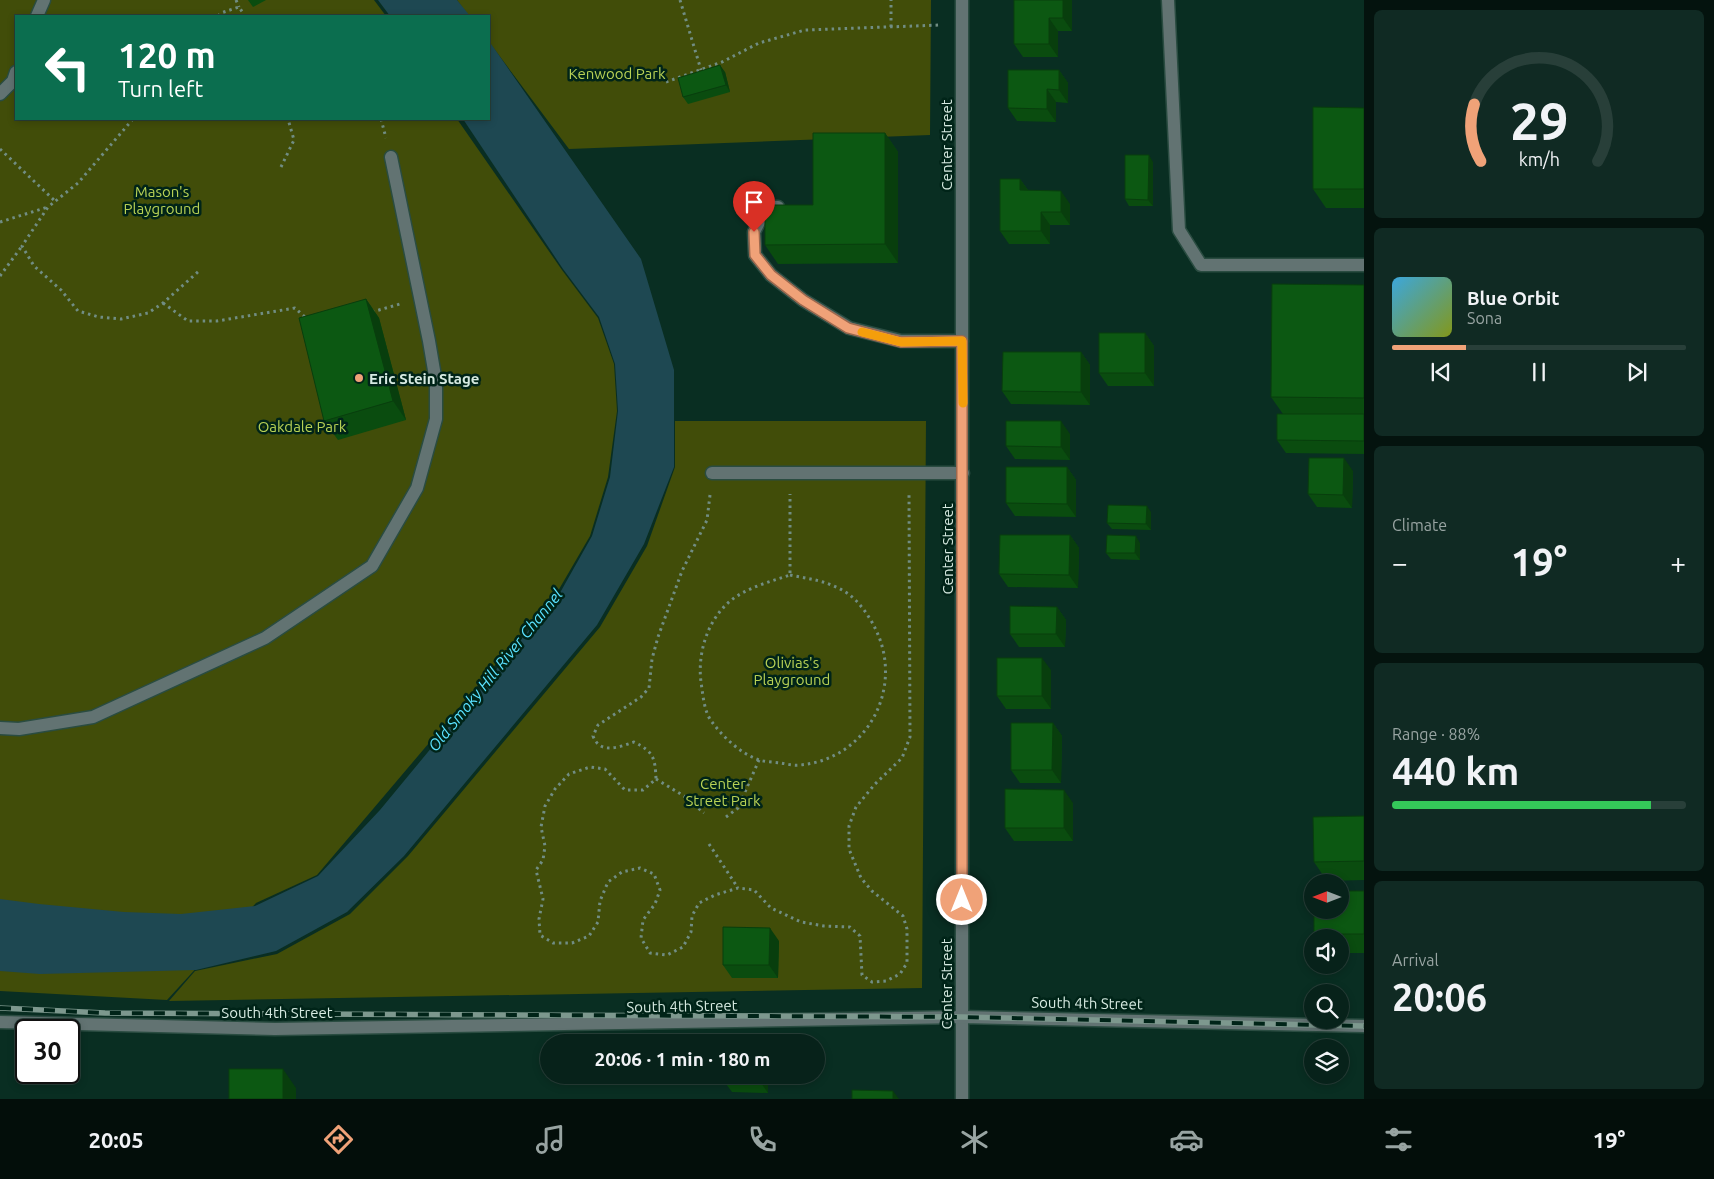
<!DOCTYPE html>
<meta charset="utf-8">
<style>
body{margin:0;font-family:Ubuntu,sans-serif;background:#102a23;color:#f1f3f6;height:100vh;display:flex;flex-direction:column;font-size:19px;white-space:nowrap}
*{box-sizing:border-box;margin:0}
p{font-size:16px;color:#98a4a2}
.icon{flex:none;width:28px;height:28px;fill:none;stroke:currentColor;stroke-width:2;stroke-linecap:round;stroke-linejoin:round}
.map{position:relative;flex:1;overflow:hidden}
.sheet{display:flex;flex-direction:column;gap:10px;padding:10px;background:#04130e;width:350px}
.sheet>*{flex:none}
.guide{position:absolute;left:15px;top:15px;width:475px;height:105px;border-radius:0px;box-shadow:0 2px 8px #0003,0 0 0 1px #283f39;background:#0b6e4f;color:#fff;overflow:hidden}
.needle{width:32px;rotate:270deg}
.controls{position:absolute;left:1304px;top:874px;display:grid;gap:10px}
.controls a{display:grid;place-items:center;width:45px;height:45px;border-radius:50%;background:#07221a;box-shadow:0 2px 8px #0003,0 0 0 1px #283f39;font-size:25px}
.speed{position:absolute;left:15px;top:1019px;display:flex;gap:10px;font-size:25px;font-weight:700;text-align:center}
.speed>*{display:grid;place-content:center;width:65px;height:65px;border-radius:50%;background:#07221a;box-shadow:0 2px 8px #0003,0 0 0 1px #283f39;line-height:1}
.speed .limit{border:2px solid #111;border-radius:8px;background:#fff;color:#111}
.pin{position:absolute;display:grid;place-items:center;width:42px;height:42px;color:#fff;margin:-51px -21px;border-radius:50% 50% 50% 0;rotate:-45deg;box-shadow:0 0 5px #0007}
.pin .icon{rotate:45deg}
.me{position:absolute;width:55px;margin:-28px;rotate:0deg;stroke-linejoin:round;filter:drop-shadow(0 0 4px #0008)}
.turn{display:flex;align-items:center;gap:18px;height:105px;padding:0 20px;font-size:22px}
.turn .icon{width:65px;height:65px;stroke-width:2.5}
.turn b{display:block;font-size:35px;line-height:42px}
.big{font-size:38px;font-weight:700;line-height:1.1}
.sheet .tile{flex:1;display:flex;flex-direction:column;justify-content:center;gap:8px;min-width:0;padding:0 18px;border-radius:8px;background:#102a23}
.sheet .dial{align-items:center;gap:0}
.dial svg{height:130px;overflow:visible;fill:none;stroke:#283f39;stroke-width:7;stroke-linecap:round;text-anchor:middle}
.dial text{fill:#f1f3f6;stroke:none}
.song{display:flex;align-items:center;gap:15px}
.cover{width:60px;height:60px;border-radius:8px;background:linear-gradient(135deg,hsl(200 70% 55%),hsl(70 70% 35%))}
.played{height:5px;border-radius:2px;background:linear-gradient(90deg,#f0a278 25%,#283f39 25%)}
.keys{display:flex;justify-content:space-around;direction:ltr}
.heat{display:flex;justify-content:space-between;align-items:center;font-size:28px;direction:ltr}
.charge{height:8px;border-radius:4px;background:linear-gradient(90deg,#34c759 88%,#283f39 0)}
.trip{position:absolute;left:540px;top:1034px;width:285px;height:50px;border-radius:25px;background:#07221a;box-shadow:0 2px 8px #0003,0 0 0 1px #283f39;font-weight:700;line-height:50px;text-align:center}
.menu{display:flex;height:80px;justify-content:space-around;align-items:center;background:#030e0a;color:#98a4a2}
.menu .icon{width:35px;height:35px}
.menu .current{color:#f0a278}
.menu b{font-size:22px;color:#f1f3f6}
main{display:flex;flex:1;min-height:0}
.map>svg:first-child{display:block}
</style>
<main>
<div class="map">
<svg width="1364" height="1099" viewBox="0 0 1364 1099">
<rect width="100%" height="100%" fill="#092e22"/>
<g fill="#414d09">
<polygon points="0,0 374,0 386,16 16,16 16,119 457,119 562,270 598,318 614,364 617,411 608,477 590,536 558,591 317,875 256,903 167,1000 0,991"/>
<polygon points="457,0 931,0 930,135 569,149 489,42 489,16 469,16"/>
<polygon points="675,421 926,421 922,988 169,1001 195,971 277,954 350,914 408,856 600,627 647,546 675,467"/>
</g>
<g fill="#1e4852">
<polygon points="378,0 457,0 470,16 390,16"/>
<polygon points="489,41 641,259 674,370 674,467 644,544 597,625 404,856 347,912 276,951 196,970 40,974 0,971 0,899 39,904 124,912 181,914 255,906 318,876 380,810 561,591 592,536 610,477 618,411 615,364 599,317 563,269 463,119 489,119"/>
</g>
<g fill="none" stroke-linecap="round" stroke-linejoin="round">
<defs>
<g id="minor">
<polyline points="962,0 962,1099"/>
<polyline points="1168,0 1179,230 1201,265 1364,265"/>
<polyline points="37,16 44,0"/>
<polyline points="0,94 13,81 16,72"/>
<polyline points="778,207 775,207 762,216 754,232 755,255 771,275 803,300 849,328 901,341 962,341"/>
<polyline points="712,473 963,473"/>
<polyline points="0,728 19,729 93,717 265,638 372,566 417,488 436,419 436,382 429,341 391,157"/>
<polyline points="0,1022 275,1029 962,1017 1364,1026"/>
</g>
</defs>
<use href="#minor" stroke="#2a4c41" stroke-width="15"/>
<g stroke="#718d83" stroke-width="3" stroke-dasharray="2.5 4" stroke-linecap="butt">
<polyline points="236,0 239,7"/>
<polyline points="680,0 701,70"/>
<polyline points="218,16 221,13 239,7 245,16"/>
<polyline points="891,27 891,0"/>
<polyline points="666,82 722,62 759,43 805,30 941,25"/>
<polyline points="133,119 78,183 48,207 22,246 34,266 61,290 78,311 99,317 121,319 148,313 163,303 199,271"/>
<polyline points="381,119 386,138"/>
<polyline points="0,149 55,201"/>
<polyline points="281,167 294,140 288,119"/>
<polyline points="0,222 48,207"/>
<polyline points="0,276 22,246"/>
<polyline points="163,303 188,321 217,321 295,308 306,318"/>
<polyline points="372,312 400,304"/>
<path d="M710 495 707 520 682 571 658 637 652 659 649 688 641 697 598 725 593 736C600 755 619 747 634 742 654 752 655 758 656 779L643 790H625L605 769 590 767 569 774 555 789 545 806 541 827 545 846 543 860 536 870 543 899 539 919 540 935 553 943H572L589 936 598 922 600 901 608 882 622 872 640 868 654 874 660 890 655 904 643 920 641 938 650 953 667 955 683 947 691 932 692 916 699 903 715 895 738 888 754 890 771 908 801 922 824 926 850 927 860 936 862 975 872 982 886 981 900 974 907 963V929L903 916 872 891 861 878 849 849V826L856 807 875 784 902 758 910 737 909 494"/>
<path d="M790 575C810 579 829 581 847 593 859 601 869 616 875 628 905 687 868 759 800 765 794 766 787 764 781 763 774 762 766 762 759 760 740 753 724 738 712 722 704 712 703 695 701 682 697 651 709 614 737 596 753 586 772 581 790 575V494"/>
<polyline points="656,779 684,796 704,813"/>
<polyline points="726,817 738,808 759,760"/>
<polyline points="709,844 738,888"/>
</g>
<use href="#minor" stroke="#627372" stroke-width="12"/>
<defs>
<polyline id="rail" points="0,1008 105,1013 962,1017 1364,1026"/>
</defs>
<use href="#rail" stroke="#7d988e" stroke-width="5.5"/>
<use href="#rail" stroke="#002418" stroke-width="4" stroke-dasharray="11" stroke-linecap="butt"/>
</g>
<g fill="#0a4c0f">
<polygon points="248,0 266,0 253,7"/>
<polygon points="1072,0 1072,31 1058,31 1058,57 1023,57 1014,44"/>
<polygon points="1059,70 1068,83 1068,103 1056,102 1056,122 1017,121 1008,108"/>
<polygon points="725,72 730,92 688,104 683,97"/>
<polygon points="1364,108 1364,208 1326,208 1313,189"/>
<polygon points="885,133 898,152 898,263 778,264 765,245 813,205"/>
<polygon points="1153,162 1153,206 1129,206 1125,199"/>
<polygon points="1020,179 1028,190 1070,204 1070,225 1050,225 1050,244 1009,244 1000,231"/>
<polygon points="1364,285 1364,454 1286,453 1277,440 1283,414 1271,397"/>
<polygon points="366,299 379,318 406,420 338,440 324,421"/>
<polygon points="1145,333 1154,346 1154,386 1108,386 1099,373"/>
<polygon points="1081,352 1090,365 1090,405 1011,404 1002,391"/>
<polygon points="1070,434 1070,460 1015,459 1006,446"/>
<polygon points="1067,467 1076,480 1076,517 1015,516 1006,503"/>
<polygon points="1353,471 1352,508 1317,507 1308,494"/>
<polygon points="1151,512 1151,530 1112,529 1107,523"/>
<polygon points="1070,535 1079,548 1078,588 1008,587 999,574"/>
<polygon points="1140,543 1140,560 1111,559 1106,553"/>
<polygon points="1057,607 1066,620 1065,647 1019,647 1010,634"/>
<polygon points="1051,670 1051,709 1006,709 997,696"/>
<polygon points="1053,723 1062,736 1061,783 1020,783 1011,770"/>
<polygon points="1073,803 1073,841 1014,841 1005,828"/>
<polygon points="1364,816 1364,880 1327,881 1314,862"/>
<polygon points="1364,891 1364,953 1340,953 1340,938 1316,938 1314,934"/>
<polygon points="779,941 778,978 732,978 723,965"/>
<polygon points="723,1075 768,1075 768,1093 732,1092 723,1080"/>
</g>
<g fill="#083e0d">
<polygon points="1063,0 1072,0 1072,31 1063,18"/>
<polygon points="1049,18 1058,31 1058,57 1049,44"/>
<polygon points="720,65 725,72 730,92 726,85"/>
<polygon points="1059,70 1068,83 1068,103 1059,90"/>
<polygon points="1047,89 1056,102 1056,122 1047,109"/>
<polygon points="885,133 898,152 898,263 885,244"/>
<polygon points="1149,155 1153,162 1153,206 1148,200"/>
<polygon points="1020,179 1029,192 1020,190"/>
<polygon points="1061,191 1070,204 1070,225 1061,212"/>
<polygon points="1041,212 1050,225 1050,244 1041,231"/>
<polygon points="366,299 379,318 406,420 393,401"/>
<polygon points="1145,333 1154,346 1154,386 1145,373"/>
<polygon points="1081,352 1090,365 1090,405 1081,392"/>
<polygon points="1061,421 1070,434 1070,460 1061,447"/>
<polygon points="1344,458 1353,471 1352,508 1343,495"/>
<polygon points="1067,467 1076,480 1076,517 1067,504"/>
<polygon points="1147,506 1151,512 1151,530 1146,524"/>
<polygon points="1070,535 1079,548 1078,588 1069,575"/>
<polygon points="1136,536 1140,543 1140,560 1135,553"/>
<polygon points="1057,607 1066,620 1065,647 1056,634"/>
<polygon points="1042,658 1051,670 1051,709 1042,696"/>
<polygon points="1053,723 1062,736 1061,783 1052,770"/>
<polygon points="1064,790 1073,803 1073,841 1064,828"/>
<polygon points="770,928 779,941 778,978 769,965"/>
<polygon points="283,1069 296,1088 296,1099 283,1099"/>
<polygon points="759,1075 768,1075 768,1093 759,1080"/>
<polygon points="893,1091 899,1099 893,1099"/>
</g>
<g fill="#0c5812" stroke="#083e0d">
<polygon points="1014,0 1063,0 1063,18 1049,18 1049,44 1014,44"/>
<polygon points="720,65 726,85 683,97 678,78"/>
<polygon points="1008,70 1059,70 1059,90 1047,89 1047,109 1008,108"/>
<polygon points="1313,107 1364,108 1364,189 1313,189"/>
<polygon points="813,133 885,133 885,244 765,245 765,205 813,205"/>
<polygon points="1125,155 1149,155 1148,200 1125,199"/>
<polygon points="1000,179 1020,179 1020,190 1061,191 1061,212 1041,212 1041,231 1000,231"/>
<polygon points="1272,284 1364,285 1364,398 1271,397"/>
<polygon points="366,299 393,401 324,421 299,318"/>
<rect x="1099" y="333" width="46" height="40"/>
<polygon points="1003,352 1081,352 1081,392 1002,391"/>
<polygon points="1277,414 1364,414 1364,441 1277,440"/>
<polygon points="1006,421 1061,421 1061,447 1006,446"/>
<polygon points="1309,458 1344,458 1343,495 1308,494"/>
<polygon points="1006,467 1067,467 1067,504 1006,503"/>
<polygon points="1108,505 1147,506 1146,524 1107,523"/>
<polygon points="1000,535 1070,535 1069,575 999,574"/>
<polygon points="1107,535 1136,536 1135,553 1106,553"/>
<polygon points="1010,606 1057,607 1056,634 1010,634"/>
<rect x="997" y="658" width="45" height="38"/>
<polygon points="1011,723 1053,723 1052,770 1011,770"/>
<polygon points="1005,789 1064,790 1064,828 1005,828"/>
<polygon points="1364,816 1364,861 1314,862 1313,817"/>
<polygon points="1340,891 1364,891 1364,934 1314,934 1314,910 1340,910"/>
<polygon points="723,927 770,928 769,965 723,965"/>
<rect x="229" y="1069" width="54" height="30"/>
<rect x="723" y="1075" width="36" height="5"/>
<polygon points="852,1090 893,1091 893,1099 852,1099"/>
</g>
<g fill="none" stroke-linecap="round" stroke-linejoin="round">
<defs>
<polyline id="route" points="754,232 755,255 771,275 803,300 848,328 901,342 962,341 962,900"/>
</defs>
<use href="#route" stroke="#9c694e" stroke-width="12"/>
<use href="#route" stroke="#f0a278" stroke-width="9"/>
<polyline stroke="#f59e0b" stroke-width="9" points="862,332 901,342 962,341 963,403"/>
</g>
<circle fill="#f0a278" stroke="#002418" stroke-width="2" cx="359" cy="378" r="5"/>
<g text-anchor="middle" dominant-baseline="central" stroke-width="5" stroke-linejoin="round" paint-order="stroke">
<g font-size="15" fill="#b8d255" stroke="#002418">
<text x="617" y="73">Kenwood Park</text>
<text x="162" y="191">Mason's<tspan x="162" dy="17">Playground</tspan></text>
<text x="302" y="426">Oakdale Park</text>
<text x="792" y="662">Olivias's<tspan x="792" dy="17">Playground</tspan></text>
<text x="723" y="783">Center<tspan x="723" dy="17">Street Park</tspan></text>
</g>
<g font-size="15" fill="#d6eae1" stroke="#002418">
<text transform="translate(946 145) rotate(-90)">Center Street</text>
<text transform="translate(947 549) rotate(-90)">Center Street</text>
<text transform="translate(946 984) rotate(-90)">Center Street</text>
<text transform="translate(1087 1003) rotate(1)">South 4th Street</text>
<text transform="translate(682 1006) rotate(-1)">South 4th Street</text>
<text x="277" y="1012">South 4th Street</text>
</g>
<g font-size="15" font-weight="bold" fill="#d6eae1" stroke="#002418" text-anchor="start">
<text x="369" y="378">Eric Stein Stage</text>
</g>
<g font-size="16" font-style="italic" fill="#5ae2ff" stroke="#002418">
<text transform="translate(495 670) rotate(-51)">Old Smoky Hill River Channel</text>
</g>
</g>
</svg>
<div class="controls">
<a><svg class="needle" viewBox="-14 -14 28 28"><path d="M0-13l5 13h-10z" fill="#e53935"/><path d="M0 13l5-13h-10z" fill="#98a4a2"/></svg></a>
<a><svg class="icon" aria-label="sound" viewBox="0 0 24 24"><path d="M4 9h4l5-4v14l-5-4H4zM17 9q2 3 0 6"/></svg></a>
<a><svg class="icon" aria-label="search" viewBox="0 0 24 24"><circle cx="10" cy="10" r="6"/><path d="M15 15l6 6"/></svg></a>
<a><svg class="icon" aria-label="layers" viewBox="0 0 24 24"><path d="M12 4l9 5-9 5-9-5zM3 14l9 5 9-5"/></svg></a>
</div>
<div class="speed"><div class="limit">30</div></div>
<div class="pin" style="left:754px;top:232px;background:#d93025"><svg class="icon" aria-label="arrive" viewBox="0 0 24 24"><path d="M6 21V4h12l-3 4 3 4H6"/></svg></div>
<svg class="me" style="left:962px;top:900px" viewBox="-20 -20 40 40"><circle r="17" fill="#f0a278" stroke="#fff" stroke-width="3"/><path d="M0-11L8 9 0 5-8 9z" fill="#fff"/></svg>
<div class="trip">20:06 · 1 min · 180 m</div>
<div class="guide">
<div class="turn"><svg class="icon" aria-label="left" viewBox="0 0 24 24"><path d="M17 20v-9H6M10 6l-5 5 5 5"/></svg><div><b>120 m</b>Turn left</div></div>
</div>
</div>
<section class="sheet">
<div class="tile dial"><svg viewBox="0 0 100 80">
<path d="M14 69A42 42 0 1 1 86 69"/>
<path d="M14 69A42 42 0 0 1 10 34" stroke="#f0a278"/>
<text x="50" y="56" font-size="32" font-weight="700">29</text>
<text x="50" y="72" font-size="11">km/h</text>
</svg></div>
<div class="tile">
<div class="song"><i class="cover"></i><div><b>Blue Orbit</b><p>Sona</p></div></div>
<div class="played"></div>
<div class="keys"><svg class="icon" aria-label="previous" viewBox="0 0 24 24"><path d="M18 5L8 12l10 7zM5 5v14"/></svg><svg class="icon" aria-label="pause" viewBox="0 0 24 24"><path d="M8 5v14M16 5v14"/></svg><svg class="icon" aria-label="next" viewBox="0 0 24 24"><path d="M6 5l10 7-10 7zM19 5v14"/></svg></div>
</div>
<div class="tile"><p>Climate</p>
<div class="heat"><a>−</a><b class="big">19°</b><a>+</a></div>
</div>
<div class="tile"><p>Range · 88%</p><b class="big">440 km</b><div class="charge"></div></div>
<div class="tile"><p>Arrival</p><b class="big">20:06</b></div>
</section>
</main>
<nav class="menu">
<b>20:05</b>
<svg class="icon current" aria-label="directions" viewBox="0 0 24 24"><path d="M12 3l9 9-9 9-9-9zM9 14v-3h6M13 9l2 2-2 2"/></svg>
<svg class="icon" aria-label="music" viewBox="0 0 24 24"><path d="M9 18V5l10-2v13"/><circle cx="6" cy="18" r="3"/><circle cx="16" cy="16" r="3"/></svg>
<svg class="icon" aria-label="phone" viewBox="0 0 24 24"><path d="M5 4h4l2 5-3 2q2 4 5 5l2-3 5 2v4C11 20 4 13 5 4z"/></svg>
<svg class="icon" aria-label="climate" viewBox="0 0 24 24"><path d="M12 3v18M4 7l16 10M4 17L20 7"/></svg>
<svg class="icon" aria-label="car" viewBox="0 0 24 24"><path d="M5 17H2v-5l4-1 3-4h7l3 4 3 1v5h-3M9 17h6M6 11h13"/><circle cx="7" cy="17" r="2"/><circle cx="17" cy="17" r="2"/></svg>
<svg class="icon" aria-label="filters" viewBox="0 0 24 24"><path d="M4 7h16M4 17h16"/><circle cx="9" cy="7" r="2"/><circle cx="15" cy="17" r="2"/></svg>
<b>19°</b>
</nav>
